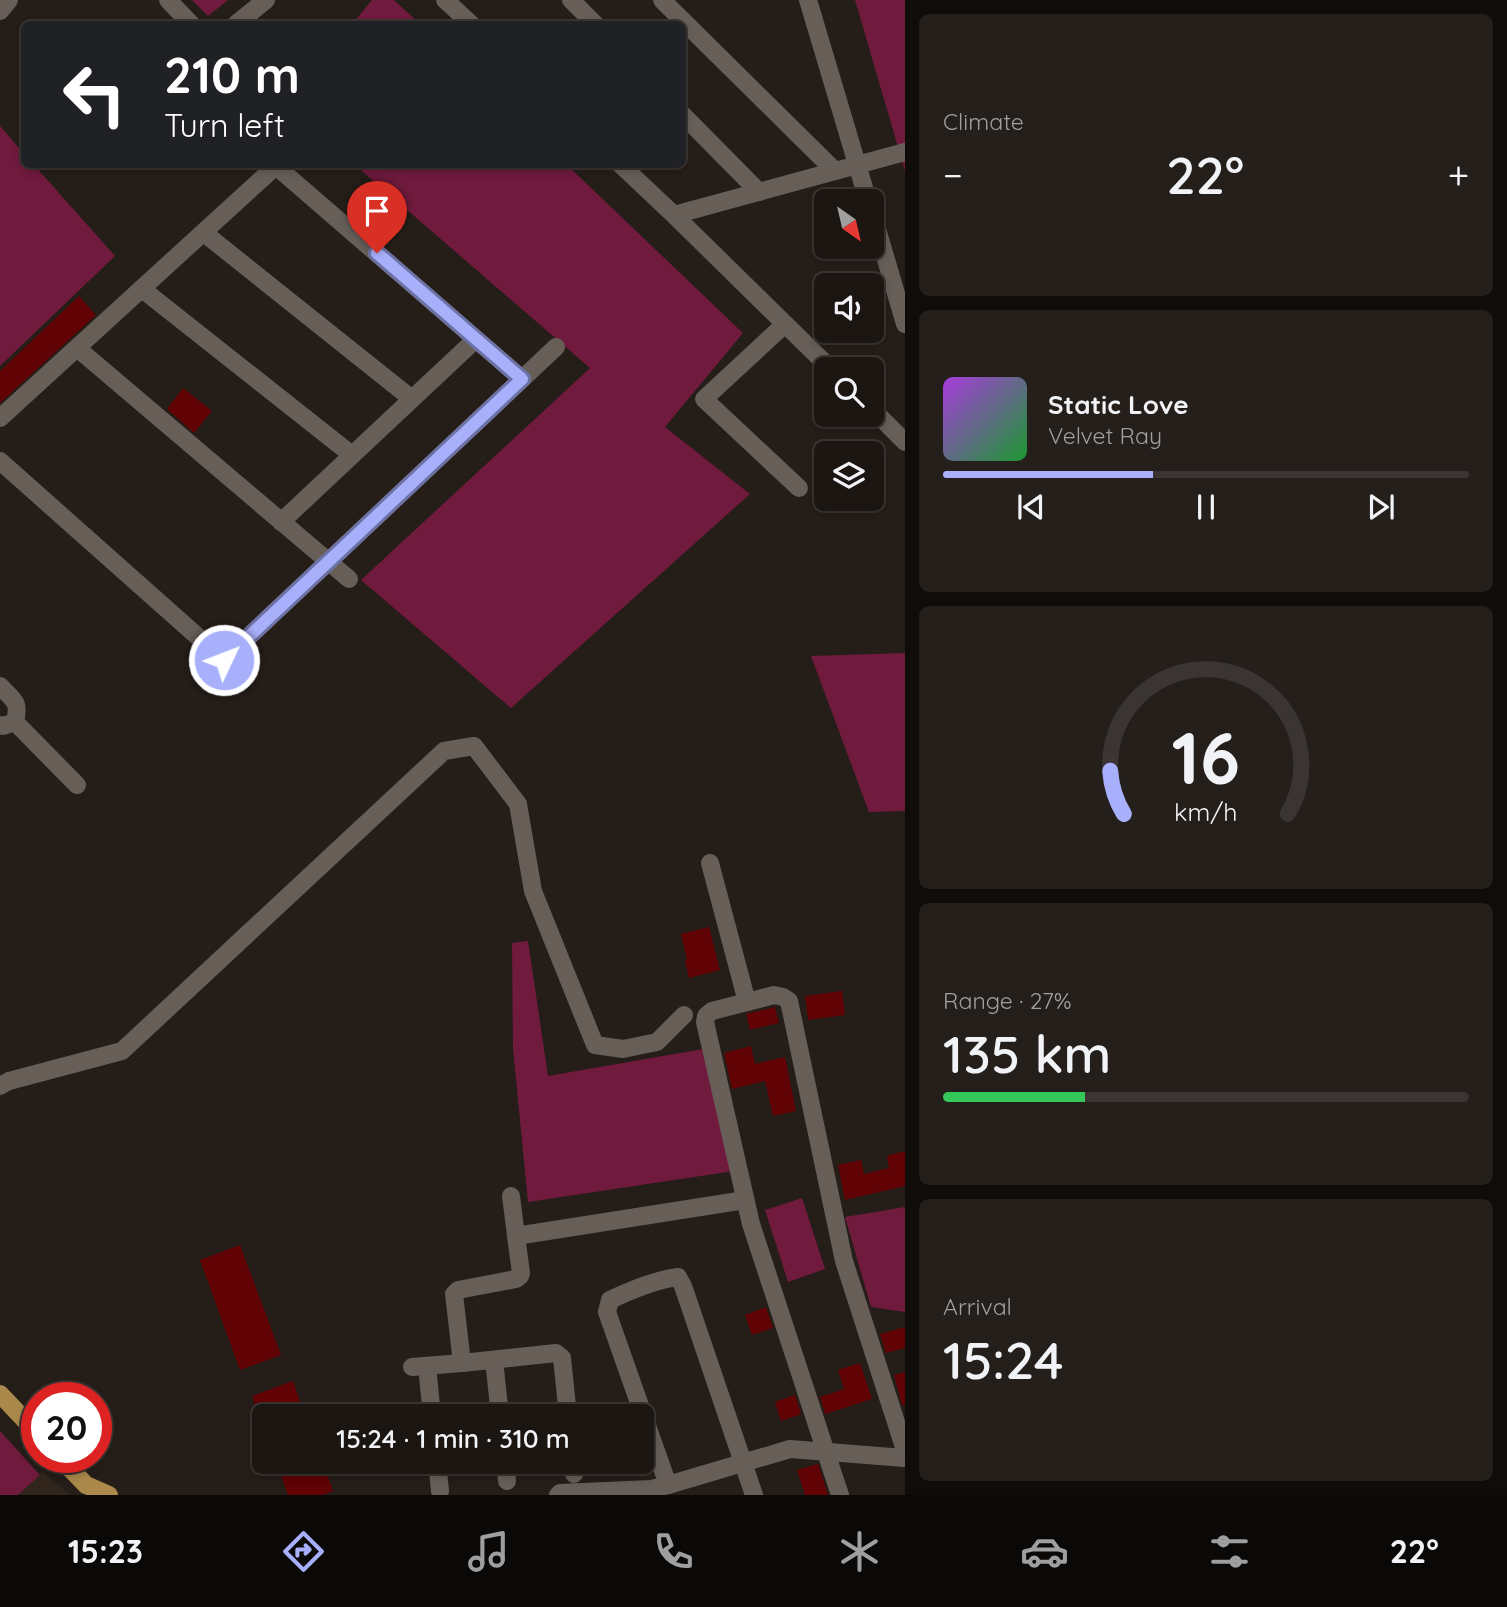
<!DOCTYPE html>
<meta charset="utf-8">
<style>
body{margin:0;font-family:Quicksand,sans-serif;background:#251f1b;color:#f1f3f6;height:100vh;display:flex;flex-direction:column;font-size:26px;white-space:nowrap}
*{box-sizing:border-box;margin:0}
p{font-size:23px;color:#a09f9f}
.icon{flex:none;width:38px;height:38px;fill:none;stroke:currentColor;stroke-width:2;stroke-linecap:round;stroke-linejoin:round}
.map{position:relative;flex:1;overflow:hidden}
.details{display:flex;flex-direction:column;gap:14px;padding:14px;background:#0f0c0a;width:602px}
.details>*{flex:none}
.hud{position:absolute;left:21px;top:21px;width:665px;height:147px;border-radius:10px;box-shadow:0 4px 10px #0003,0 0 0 2px #3a3532;background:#202124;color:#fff;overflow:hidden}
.needle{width:46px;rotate:146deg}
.tools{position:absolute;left:814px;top:189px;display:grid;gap:14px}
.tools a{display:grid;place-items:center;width:70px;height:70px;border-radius:10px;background:#1c1612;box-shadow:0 4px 10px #0003,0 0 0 2px #3a3532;font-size:35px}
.speed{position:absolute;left:21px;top:1382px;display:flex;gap:14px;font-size:35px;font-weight:700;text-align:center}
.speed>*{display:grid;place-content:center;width:91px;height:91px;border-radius:50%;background:#1c1612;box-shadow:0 4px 10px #0003,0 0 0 2px #3a3532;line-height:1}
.speed .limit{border:10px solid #d22;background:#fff;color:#111}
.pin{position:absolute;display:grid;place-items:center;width:60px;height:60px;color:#fff;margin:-72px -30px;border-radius:50% 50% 50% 0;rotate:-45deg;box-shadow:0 0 7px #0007}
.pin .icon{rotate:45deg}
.me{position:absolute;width:77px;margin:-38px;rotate:47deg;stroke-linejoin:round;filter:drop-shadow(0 0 5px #0008)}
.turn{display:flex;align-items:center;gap:24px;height:147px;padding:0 28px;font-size:32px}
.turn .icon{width:91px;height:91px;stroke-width:2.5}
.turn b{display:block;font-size:49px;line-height:60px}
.big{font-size:52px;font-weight:600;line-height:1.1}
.details .widget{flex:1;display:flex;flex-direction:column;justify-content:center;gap:10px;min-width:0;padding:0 24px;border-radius:10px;background:#251f1b}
.details .dial{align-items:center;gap:0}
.dial svg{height:182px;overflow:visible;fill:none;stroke:#3a3532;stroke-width:7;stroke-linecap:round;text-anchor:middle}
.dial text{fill:#f1f3f6;stroke:none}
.song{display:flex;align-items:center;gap:21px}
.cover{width:84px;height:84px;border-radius:10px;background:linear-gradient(135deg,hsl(280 70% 55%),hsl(130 70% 35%))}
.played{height:7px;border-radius:4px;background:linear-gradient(90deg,#a8b0fc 40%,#3a3532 40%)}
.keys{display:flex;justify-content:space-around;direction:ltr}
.heat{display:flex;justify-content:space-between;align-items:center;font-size:38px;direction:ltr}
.charge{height:10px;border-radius:5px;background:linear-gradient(90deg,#34c759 27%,#3a3532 0)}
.trip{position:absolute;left:252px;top:1404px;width:402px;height:70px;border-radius:10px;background:#1c1612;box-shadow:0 4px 10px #0003,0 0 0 2px #3a3532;font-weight:600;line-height:70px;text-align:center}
.tabs{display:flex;height:112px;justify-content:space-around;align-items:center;background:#0b0907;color:#a09f9f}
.tabs .icon{width:49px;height:49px}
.tabs .active{color:#a8b0fc}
.tabs b{font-size:32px;color:#f1f3f6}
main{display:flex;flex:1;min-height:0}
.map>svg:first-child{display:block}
</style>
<main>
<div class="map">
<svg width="905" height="1495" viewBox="0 0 905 1495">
<rect width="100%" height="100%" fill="#251d18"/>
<polygon fill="#32251c" points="43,1472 70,1495 18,1495"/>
<g fill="#701a3d">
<polygon points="192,0 228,0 208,16"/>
<polygon points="372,0 394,0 420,24 352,24"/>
<polygon points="855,0 905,0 905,171"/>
<polygon points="0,126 24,154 24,164 34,165 115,256 0,366"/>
<polygon points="355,165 567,165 743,333 665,427 750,494 511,708 361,580 590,368"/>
<polygon points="905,653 905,811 869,812 811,656"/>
<polygon points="528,941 548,1076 703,1049 734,1171 528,1202 513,1049 512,943"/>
<polygon points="802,1198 825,1269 788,1282 765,1210"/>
<polygon points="905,1207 905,1312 871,1307 845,1217"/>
<polygon points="0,1431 40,1475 18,1495 0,1495"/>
</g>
<g fill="#610204">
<polygon points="79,296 96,315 0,403 0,371"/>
<polygon points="183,388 212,411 194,433 167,409"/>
<polygon points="709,927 720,970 689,978 685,961 687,960 681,934"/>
<polygon points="842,991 845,1015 808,1020 805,996"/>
<polygon points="775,1007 779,1023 750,1030 746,1014"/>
<polygon points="751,1046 755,1064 785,1057 796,1111 773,1116 765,1081 732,1089 724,1053"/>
<polygon points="905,1151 905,1186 845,1200 838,1165 861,1160 864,1174 889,1168 887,1156"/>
<polygon points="240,1245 281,1355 240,1370 200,1260"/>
<polygon points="766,1307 773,1328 752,1335 745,1315"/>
<polygon points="905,1327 905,1348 886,1353 880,1334"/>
<polygon points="860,1363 872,1399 825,1414 820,1397 844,1389 838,1370"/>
<polygon points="905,1372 905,1405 902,1405 894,1375"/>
<polygon points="293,1381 305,1416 259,1416 252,1396"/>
<polygon points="795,1395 801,1414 781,1421 775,1402"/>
<polygon points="276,1461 322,1461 333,1491 323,1495 288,1495"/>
<polygon points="818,1464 828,1495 805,1495 797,1470"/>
</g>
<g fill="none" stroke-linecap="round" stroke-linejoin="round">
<g stroke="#675e58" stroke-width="18">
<polyline points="168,0 191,24"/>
<polyline points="445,0 471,24"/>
<polyline points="571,0 595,24"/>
<polyline points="662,0 835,171"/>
<polyline points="808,0 868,201"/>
<polyline points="0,11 9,0"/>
<polyline points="236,24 266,0"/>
<polyline points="682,114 759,192"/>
<polyline points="620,164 674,215 831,369"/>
<polyline points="277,167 522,379"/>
<polyline points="872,212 905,324"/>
<polyline points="674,215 905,152"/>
<polyline points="204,233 412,399"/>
<polyline points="142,289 352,455"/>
<polyline points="785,324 704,399 799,488"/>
<polyline points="77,348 349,579"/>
<polyline points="872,409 905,442"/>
<polyline points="0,418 278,164"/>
<polyline points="0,461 224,660 556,347"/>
<polyline points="281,522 476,339"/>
<path d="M0 686C14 701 20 701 15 722"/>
<polyline points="0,725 3,726 15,722 77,785"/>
<polyline points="710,863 747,1002"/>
<polyline points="0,1086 9,1081 122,1051 444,751 474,746 518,804 533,891 595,1045 623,1049 657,1042 684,1015"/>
<polyline points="511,1196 516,1236"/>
<polyline points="494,1360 500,1416"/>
<polyline points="462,1363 556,1353 562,1358 568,1416"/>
<polyline points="427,1366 432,1416"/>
<polyline points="412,1367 462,1363 454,1294 458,1290 516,1279 520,1276 521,1273 516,1236 745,1200"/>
<polyline points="437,1461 440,1491"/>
<polyline points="505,1461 507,1481"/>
<polyline points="573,1461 574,1474"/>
<path d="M668 1485 607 1312 610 1300C631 1290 654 1280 678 1277L683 1286 754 1495"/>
<polyline points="558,1495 560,1493 651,1489 668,1485 790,1449 905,1458"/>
<polyline points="840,1495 751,1224 705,1022 706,1016 712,1011 774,995 783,997 789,1001 844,1261 905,1450"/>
</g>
<g stroke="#aa894b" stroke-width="18">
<polyline points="0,1394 37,1433"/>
<polyline points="60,1458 86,1485 109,1495"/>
</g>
</g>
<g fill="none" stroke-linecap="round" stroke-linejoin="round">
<defs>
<polyline id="route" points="224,660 522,379 377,253"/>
</defs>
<use href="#route" stroke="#6d72a4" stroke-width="18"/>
<use href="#route" stroke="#a8b0fc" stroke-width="12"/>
</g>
</svg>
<div class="tools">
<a><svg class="needle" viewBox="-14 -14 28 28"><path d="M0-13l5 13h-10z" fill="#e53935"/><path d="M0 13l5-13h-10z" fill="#a09f9f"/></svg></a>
<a><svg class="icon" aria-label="sound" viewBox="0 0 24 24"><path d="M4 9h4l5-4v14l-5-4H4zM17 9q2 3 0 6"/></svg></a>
<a><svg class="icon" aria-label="search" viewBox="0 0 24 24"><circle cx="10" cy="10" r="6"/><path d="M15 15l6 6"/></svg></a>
<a><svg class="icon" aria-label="layers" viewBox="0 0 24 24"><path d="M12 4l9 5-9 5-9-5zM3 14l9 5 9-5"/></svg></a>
</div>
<div class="speed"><div class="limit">20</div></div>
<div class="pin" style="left:377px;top:253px;background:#d93025"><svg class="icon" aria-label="arrive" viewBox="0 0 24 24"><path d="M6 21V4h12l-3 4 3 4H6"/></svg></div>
<svg class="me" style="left:224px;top:660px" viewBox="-20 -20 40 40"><circle r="17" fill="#a8b0fc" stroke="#fff" stroke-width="3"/><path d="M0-11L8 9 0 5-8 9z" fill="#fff"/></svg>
<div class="trip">15:24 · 1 min · 310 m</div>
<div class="hud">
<div class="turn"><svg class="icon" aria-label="left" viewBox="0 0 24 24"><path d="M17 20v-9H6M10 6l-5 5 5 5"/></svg><div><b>210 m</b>Turn left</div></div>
</div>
</div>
<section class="details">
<div class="widget"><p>Climate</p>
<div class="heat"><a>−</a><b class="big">22°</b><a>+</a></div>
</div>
<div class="widget">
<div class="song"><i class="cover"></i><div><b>Static Love</b><p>Velvet Ray</p></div></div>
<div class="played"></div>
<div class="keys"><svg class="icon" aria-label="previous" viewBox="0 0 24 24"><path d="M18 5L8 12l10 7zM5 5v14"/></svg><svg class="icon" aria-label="pause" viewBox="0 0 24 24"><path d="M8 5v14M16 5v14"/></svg><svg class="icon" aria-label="next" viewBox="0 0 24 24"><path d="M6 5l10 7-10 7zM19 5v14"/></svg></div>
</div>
<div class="widget dial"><svg viewBox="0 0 100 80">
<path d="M14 69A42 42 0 1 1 86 69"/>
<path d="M14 69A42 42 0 0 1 8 50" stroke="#a8b0fc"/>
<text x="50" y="56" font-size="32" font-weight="700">16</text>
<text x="50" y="72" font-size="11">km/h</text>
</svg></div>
<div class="widget"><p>Range · 27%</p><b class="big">135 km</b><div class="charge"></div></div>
<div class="widget"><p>Arrival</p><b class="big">15:24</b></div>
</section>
</main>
<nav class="tabs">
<b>15:23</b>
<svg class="icon active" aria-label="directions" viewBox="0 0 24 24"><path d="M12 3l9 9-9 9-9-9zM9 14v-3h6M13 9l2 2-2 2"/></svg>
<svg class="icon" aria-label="music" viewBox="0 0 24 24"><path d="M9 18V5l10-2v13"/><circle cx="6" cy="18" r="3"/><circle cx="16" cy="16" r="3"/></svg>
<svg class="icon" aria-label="phone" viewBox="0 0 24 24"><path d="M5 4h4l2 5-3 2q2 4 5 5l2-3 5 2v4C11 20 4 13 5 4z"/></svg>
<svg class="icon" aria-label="climate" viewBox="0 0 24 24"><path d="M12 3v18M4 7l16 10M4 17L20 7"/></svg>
<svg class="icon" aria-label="car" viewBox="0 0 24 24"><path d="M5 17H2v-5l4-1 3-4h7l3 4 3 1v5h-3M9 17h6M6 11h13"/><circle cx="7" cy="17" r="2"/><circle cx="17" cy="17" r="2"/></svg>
<svg class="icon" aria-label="filters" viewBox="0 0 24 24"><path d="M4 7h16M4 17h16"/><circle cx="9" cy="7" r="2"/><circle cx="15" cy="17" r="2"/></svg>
<b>22°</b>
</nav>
